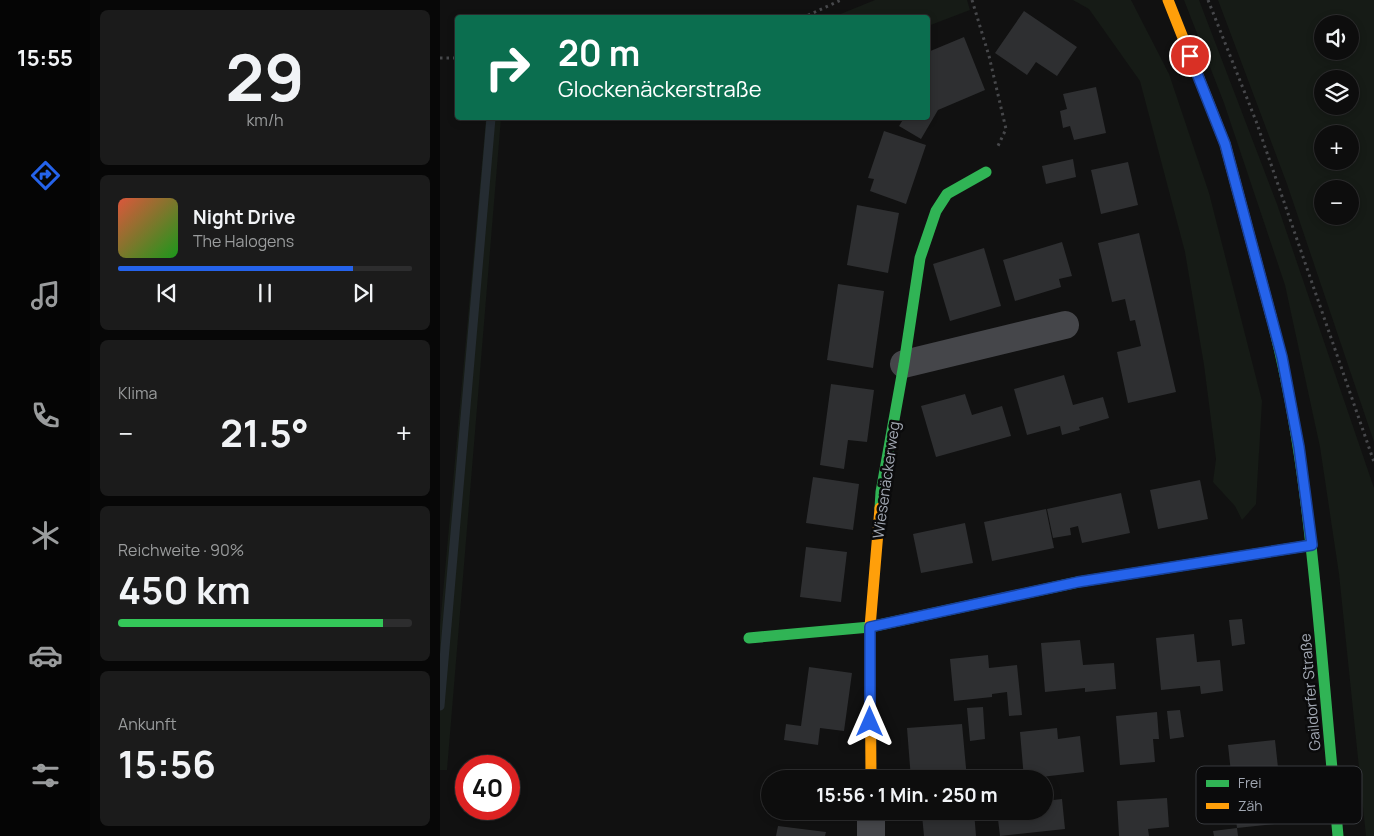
<!DOCTYPE html>
<html lang="de">
<meta charset="utf-8">
<style>
body{margin:0;font-family:Manrope,sans-serif;background:#1b1b1b;color:#f1f3f6;height:100vh;display:flex;flex-direction:column;font-size:19px;white-space:nowrap}
*{box-sizing:border-box;margin:0}
p{font-size:16px;color:#9a9c9d}
.icon{flex:none;width:28px;height:28px;fill:none;stroke:currentColor;stroke-width:2;stroke-linecap:round;stroke-linejoin:round}
.map{position:relative;flex:1;overflow:hidden}
.side{display:flex;flex-direction:column;gap:10px;padding:10px;background:#070707;width:350px}
.side>*{flex:none}
.hud{position:absolute;left:15px;top:15px;width:475px;height:105px;border-radius:5px;box-shadow:0 2px 8px #0003,0 0 0 1px #2d2d2e;background:#0b6e4f;color:#fff;overflow:hidden}
.fabs{position:absolute;left:874px;top:15px;display:grid;gap:10px}
.fabs a{display:grid;place-items:center;width:45px;height:45px;border-radius:50%;background:#0d0d0d;box-shadow:0 2px 8px #0003,0 0 0 1px #2d2d2e;font-size:25px}
.speed{position:absolute;left:15px;top:755px;display:flex;gap:10px;font-size:25px;font-weight:700;text-align:center}
.speed>*{display:grid;place-content:center;width:65px;height:65px;border-radius:50%;background:#0d0d0d;box-shadow:0 2px 8px #0003,0 0 0 1px #2d2d2e;line-height:1}
.speed .limit{border:8px solid #d22;background:#fff;color:#111}
.pin{position:absolute;display:grid;place-items:center;width:42px;height:42px;color:#fff;margin:-21px;border:2px solid #fff;border-radius:50%;box-shadow:0 1px 5px #0007}
.me{position:absolute;width:55px;margin:-28px;rotate:0deg;stroke-linejoin:round;filter:drop-shadow(0 0 4px #0008)}
.turn{display:flex;align-items:center;gap:18px;height:105px;padding:0 20px;font-size:22px}
.turn .icon{width:65px;height:65px;stroke-width:2.5}
.turn b{display:block;font-size:35px;line-height:42px}
.big{font-size:38px;font-weight:700;line-height:1.1}
.side .widget{flex:1;display:flex;flex-direction:column;justify-content:center;gap:8px;min-width:0;padding:0 18px;border-radius:8px;background:#1b1b1b}
.side .dial{align-items:center;gap:0}
.dial b{font-size:65px;line-height:1}
.song{display:flex;align-items:center;gap:15px}
.cover{width:60px;height:60px;border-radius:8px;background:linear-gradient(135deg,hsl(10 70% 55%),hsl(120 70% 35%))}
.played{height:5px;border-radius:2px;background:linear-gradient(90deg,#2563eb 80%,#2d2d2e 80%)}
.keys{display:flex;justify-content:space-around;direction:ltr}
.heat{display:flex;justify-content:space-between;align-items:center;font-size:28px;direction:ltr}
.charge{height:8px;border-radius:4px;background:linear-gradient(90deg,#34c759 90%,#2d2d2e 0)}
.trip{position:absolute;left:321px;top:770px;width:292px;height:50px;border-radius:25px;background:#0d0d0d;box-shadow:0 2px 8px #0003,0 0 0 1px #2d2d2e;font-weight:700;line-height:50px;text-align:center}
main{display:flex;flex:1;min-height:0}
.menu{display:flex;flex-direction:column;width:90px;justify-content:space-around;align-items:center;background:#050505;color:#9a9c9d}
.menu .icon{width:35px;height:35px}
.menu .selected{color:#2563eb}
.menu b{font-size:22px;color:#f1f3f6}
.map>svg:first-child{display:block}
</style>
<main>
<nav class="menu">
<b>15:55</b>
<svg class="icon selected" aria-label="directions" viewBox="0 0 24 24"><path d="M12 3l9 9-9 9-9-9zM9 14v-3h6M13 9l2 2-2 2"/></svg>
<svg class="icon" aria-label="music" viewBox="0 0 24 24"><path d="M9 18V5l10-2v13"/><circle cx="6" cy="18" r="3"/><circle cx="16" cy="16" r="3"/></svg>
<svg class="icon" aria-label="phone" viewBox="0 0 24 24"><path d="M5 4h4l2 5-3 2q2 4 5 5l2-3 5 2v4C11 20 4 13 5 4z"/></svg>
<svg class="icon" aria-label="climate" viewBox="0 0 24 24"><path d="M12 3v18M4 7l16 10M4 17L20 7"/></svg>
<svg class="icon" aria-label="car" viewBox="0 0 24 24"><path d="M5 17H2v-5l4-1 3-4h7l3 4 3 1v5h-3M9 17h6M6 11h13"/><circle cx="7" cy="17" r="2"/><circle cx="17" cy="17" r="2"/></svg>
<svg class="icon" aria-label="filters" viewBox="0 0 24 24"><path d="M4 7h16M4 17h16"/><circle cx="9" cy="7" r="2"/><circle cx="15" cy="17" r="2"/></svg>
</nav>
<section class="side">
<div class="widget dial"><b>29</b><p>km/h</p></div>
<div class="widget">
<div class="song"><i class="cover"></i><div><b>Night Drive</b><p>The Halogens</p></div></div>
<div class="played"></div>
<div class="keys"><svg class="icon" aria-label="previous" viewBox="0 0 24 24"><path d="M18 5L8 12l10 7zM5 5v14"/></svg><svg class="icon" aria-label="pause" viewBox="0 0 24 24"><path d="M8 5v14M16 5v14"/></svg><svg class="icon" aria-label="next" viewBox="0 0 24 24"><path d="M6 5l10 7-10 7zM19 5v14"/></svg></div>
</div>
<div class="widget"><p>Klima</p>
<div class="heat"><a>−</a><b class="big">21.5°</b><a>+</a></div>
</div>
<div class="widget"><p>Reichweite · 90%</p><b class="big">450 km</b><div class="charge"></div></div>
<div class="widget"><p>Ankunft</p><b class="big">15:56</b></div>
</section>
<div class="map">
<svg width="934" height="836" viewBox="0 0 934 836">
<rect width="100%" height="100%" fill="#111"/>
<g fill="#161b16" fill-rule="evenodd">
<polygon points="435,0 527,0 530,10 488,26 488,18 393,17"/>
<polygon points="633,0 691,0 729,74 769,193 822,401 816,504 802,520 795,506 773,482 776,459 764,365 745,252 700,81 649,9"/>
<polygon points="744,0 759,0 837,204 934,488 934,836 926,836 899,574 880,447 845,285 784,103"/>
<path d="M778 0H934V442L847 184ZM882 24H910V51H882ZM882 79H910V106H882ZM882 134H910V161H882ZM882 189H910V216H882Z"/>
<polygon points="46,118 61,118 7,770 0,770 0,626"/>
</g>
<g fill="none" stroke-linecap="round" stroke-linejoin="round">
<polyline stroke="#252c32" stroke-width="9" points="0,706 51,118"/>
</g>
<g fill="#2e2f31">
<polygon points="584,11 637,47 617,76 596,62 587,75 555,53"/>
<polygon points="524,37 545,90 498,110 481,139 459,126 464,118 488,118 488,52"/>
<polygon points="656,87 666,133 634,140 630,126 623,128 620,111 627,109 623,94"/>
<polygon points="444,131 486,145 466,204 430,191 434,179 428,178"/>
<polygon points="633,159 636,177 606,184 602,166"/>
<polygon points="688,162 698,205 661,214 651,170"/>
<polygon points="417,205 459,213 448,273 407,265"/>
<polygon points="699,233 736,392 688,403 677,352 701,346 695,320 690,321 685,299 672,302 658,243"/>
<polygon points="622,242 632,276 619,279 621,287 575,301 563,260"/>
<polygon points="544,248 561,306 510,321 493,264"/>
<polygon points="398,284 444,291 433,368 387,360"/>
<polygon points="624,375 633,405 663,397 669,418 639,427 640,430 622,435 620,426 587,435 574,389"/>
<polygon points="391,384 434,390 427,442 408,440 404,469 380,465"/>
<polygon points="525,394 532,415 562,406 571,436 496,457 481,406"/>
<polygon points="373,477 419,484 413,530 366,523"/>
<polygon points="760,480 768,519 718,529 710,490"/>
<polygon points="681,493 690,533 642,543 638,526 630,528 631,535 613,538 607,509"/>
<polygon points="606,509 614,548 552,561 544,522"/>
<polygon points="525,523 533,563 481,573 473,534"/>
<polygon points="366,547 407,552 401,602 360,597"/>
<polygon points="802,619 805,644 792,646 789,620"/>
<polygon points="754,634 757,662 780,660 783,691 761,694 760,686 721,690 716,638"/>
<polygon points="640,640 643,665 674,663 676,689 645,692 645,688 605,692 601,643"/>
<polygon points="548,655 549,668 577,665 582,715 569,716 567,692 552,694 552,697 514,701 510,659"/>
<polygon points="369,667 412,673 404,731 380,728 378,745 344,740 346,724 361,726"/>
<polygon points="543,707 545,739 530,741 527,708"/>
<polygon points="740,710 744,737 730,739 727,711"/>
<polygon points="717,712 719,739 713,739 715,762 680,765 676,716"/>
<polygon points="522,724 527,779 471,779 467,728"/>
<polygon points="617,728 618,739 640,736 644,772 584,779 580,732"/>
<polygon points="835,740 844,823 797,828 788,745"/>
<polygon points="727,798 729,827 708,829 709,836 679,836 677,801"/>
<polygon points="622,799 625,829 560,836 557,811 605,811 605,801"/>
<polygon points="474,811 534,811 536,836 484,836 482,815 474,814"/>
<polygon points="338,826 386,832 385,836 336,836"/>
<polygon points="797,828 798,836 774,836 773,831"/>
</g>
<g fill="none" stroke-linecap="round" stroke-linejoin="round">
<g stroke="#47484b" stroke-width="3" stroke-dasharray="2.5 4" stroke-linecap="butt">
<polyline points="532,0 549,56 566,129 557,148"/>
<polyline points="768,0 816,121 934,462"/>
<polyline points="362,18 401,0"/>
<polyline points="0,58 18,58"/>
</g>
<g stroke="#45464a" stroke-width="28">
<polyline points="464,364 625,325"/>
<polyline points="431,811 431,836"/>
</g>
<g stroke="#30b455" stroke-width="11">
<path d="M831 316C859 421 870 528 880 635 886 702 892 769 898 836"/>
<polyline points="440,508 441,492 464,364 480,258 496,211 507,194 546,172"/>
<polyline points="309,638 430,627 638,582 872,545"/>
</g>
<g stroke="#ff9f0a" stroke-width="11">
<polyline points="728,0 785,144 831,316"/>
<polyline points="431,779 430,627 440,508"/>
</g>
</g>
<g fill="none" stroke-linecap="round" stroke-linejoin="round">
<defs>
<polyline id="route" points="430,722 430,627 638,582 872,545 859,447 842,357 785,144 750,56"/>
</defs>
<use href="#route" stroke="#184099" stroke-width="12"/>
<use href="#route" stroke="#2563eb" stroke-width="9"/>
</g>
<g text-anchor="middle" dominant-baseline="central" stroke-width="5" stroke-linejoin="round" paint-order="stroke">
<g font-size="15" fill="#a1a7b2" stroke="#0b0b0c">
<text transform="translate(446 480) rotate(-82)">Wiesenäckerweg</text>
<text transform="translate(870 692) rotate(-95)">Gaildorfer Straße</text>
</g>
</g>
<rect x="756" y="766" width="166" height="58" rx="8" fill="#0b0b0c" stroke="#383a3e" stroke-width="1"/>
<rect x="766" y="780" width="23" height="7" fill="#30b455"/>
<rect x="766" y="803" width="23" height="6" fill="#ff9f0a"/>
<g font-size="14" fill="#a1a7b2">
<text x="798" y="788">Frei</text>
<text x="798" y="811">Zäh</text>
</g>
</svg>
<div class="fabs">
<a><svg class="icon" aria-label="sound" viewBox="0 0 24 24"><path d="M4 9h4l5-4v14l-5-4H4zM17 9q2 3 0 6"/></svg></a>
<a><svg class="icon" aria-label="layers" viewBox="0 0 24 24"><path d="M12 4l9 5-9 5-9-5zM3 14l9 5 9-5"/></svg></a>
<a>+</a>
<a>−</a>
</div>
<div class="speed"><div class="limit">40</div></div>
<div class="pin" style="left:750px;top:56px;background:#d93025"><svg class="icon" aria-label="arrive" viewBox="0 0 24 24"><path d="M6 21V4h12l-3 4 3 4H6"/></svg></div>
<svg class="me" style="left:430px;top:722px" viewBox="-20 -20 40 40"><path d="M0-17L14 15 0 8-14 15z" fill="#2563eb" stroke="#fff" stroke-width="4"/></svg>
<div class="trip">15:56 · 1 Min. · 250 m</div>
<div class="hud">
<div class="turn"><svg class="icon" aria-label="right" viewBox="0 0 24 24"><path d="M7 20v-9h11M14 6l5 5-5 5"/></svg><div><b>20 m</b>Glockenäckerstraße</div></div>
</div>
</div>
</main>
